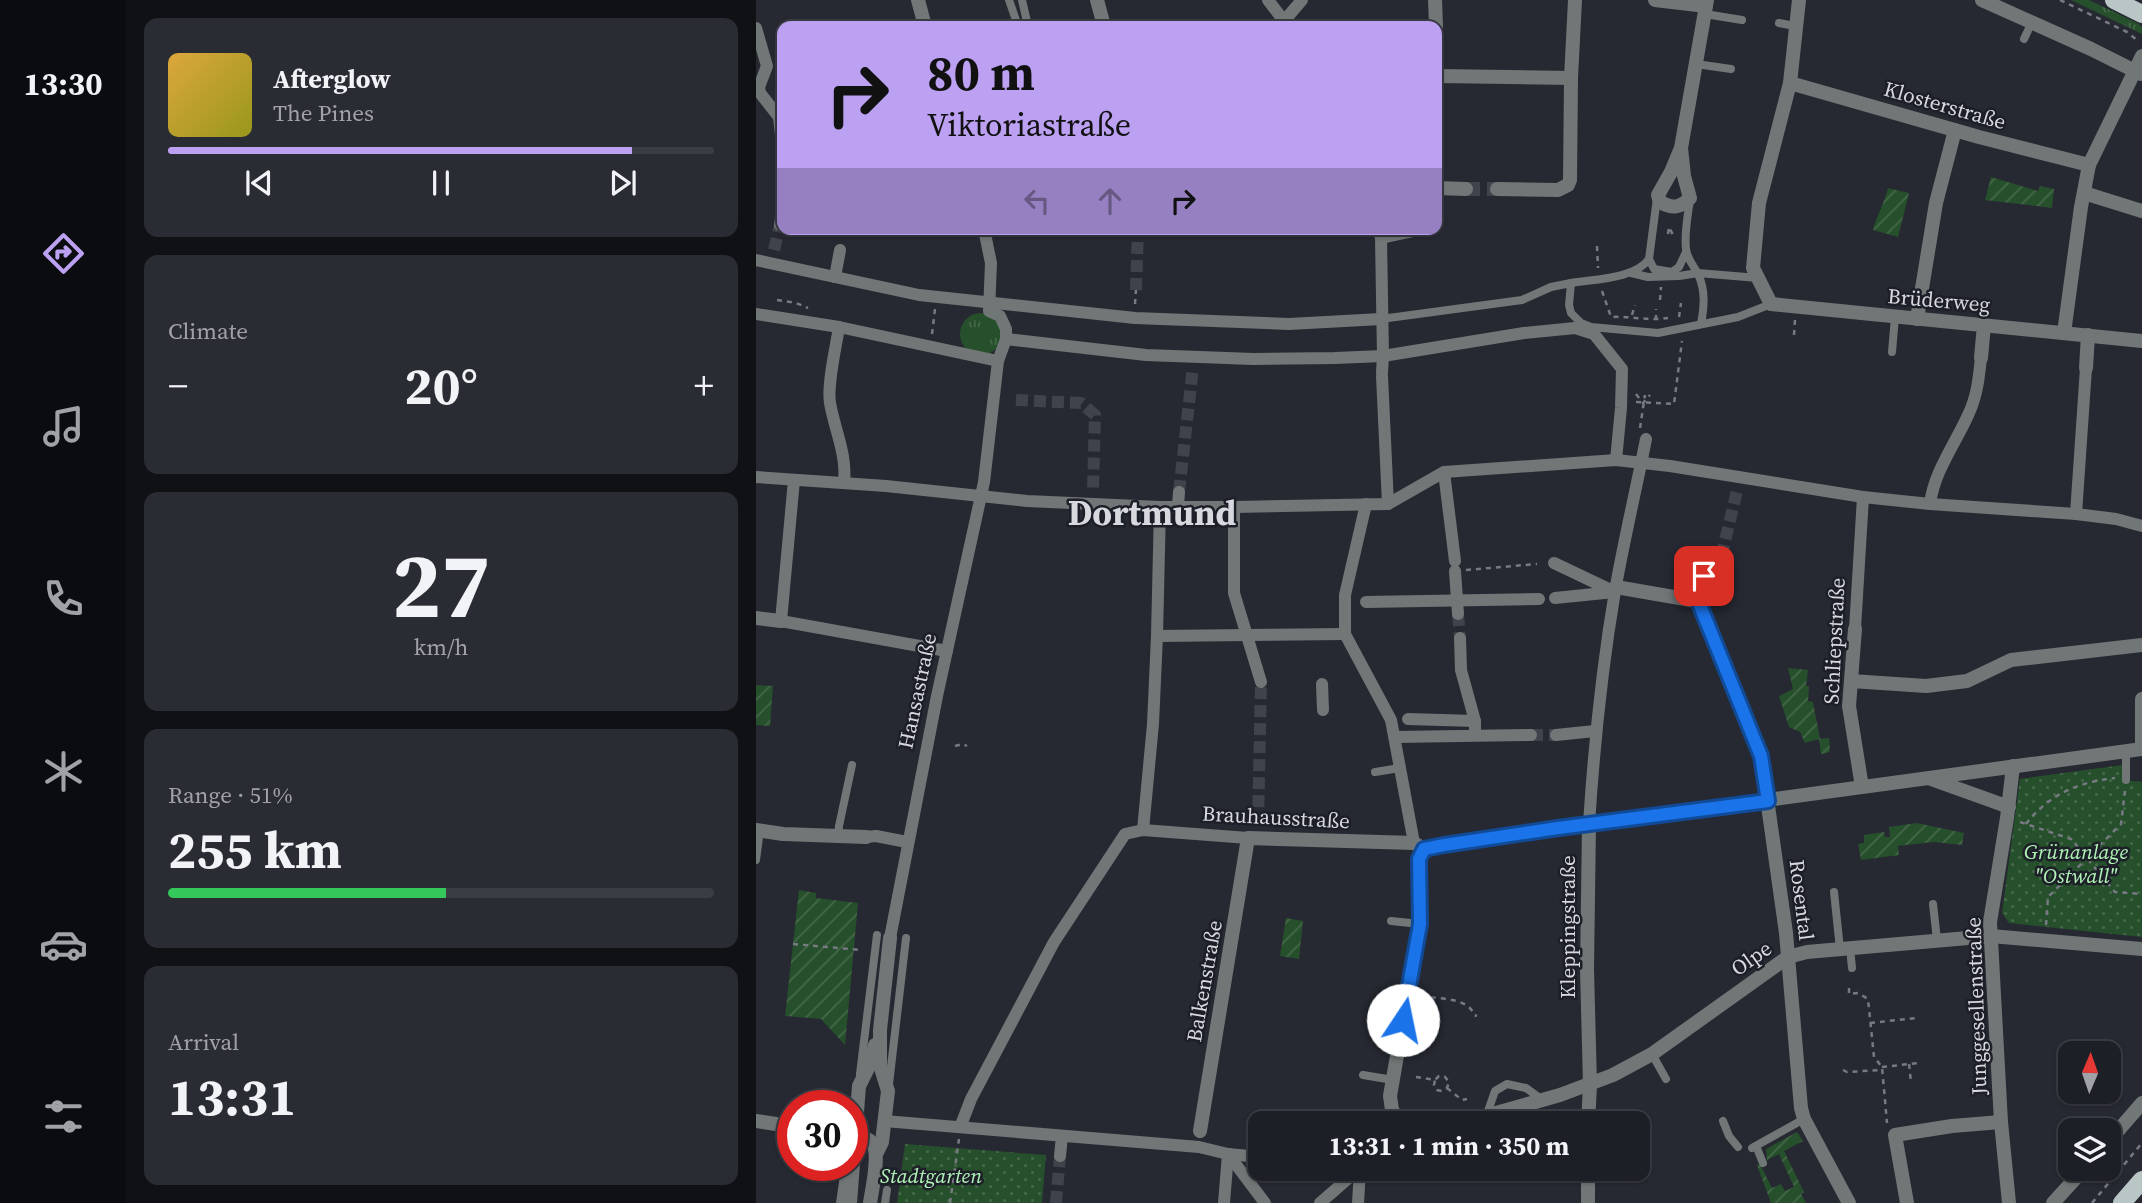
<!DOCTYPE html>
<meta charset="utf-8">
<style>
body{margin:0;font-family:"Source Serif 4",serif;background:#292c32;color:#f1f3f6;height:100vh;display:flex;flex-direction:column;font-size:26px;white-space:nowrap}
*{box-sizing:border-box;margin:0}
p{font-size:23px;color:#a0a2a7}
.icon{flex:none;width:38px;height:38px;fill:none;stroke:currentColor;stroke-width:2;stroke-linecap:round;stroke-linejoin:round}
.map{position:relative;flex:1;overflow:hidden}
.panel{display:flex;flex-direction:column;gap:18px;padding:18px;background:#0f1115;width:630px}
.panel>*{flex:none}
.guide{position:absolute;left:21px;top:21px;width:665px;height:214px;border-radius:14px;box-shadow:0 2px 5px #0004,0 0 0 2px #3a3d43;background:#bca0f2;color:#111;overflow:hidden}
.needle{width:46px;rotate:2deg}
.buttons{position:absolute;left:1302px;top:1041px;display:grid;gap:14px}
.buttons a{display:grid;place-items:center;width:63px;height:63px;border-radius:14px;background:#1c1f26;box-shadow:0 2px 5px #0004,0 0 0 2px #3a3d43;font-size:35px}
.speed{position:absolute;left:21px;top:1090px;display:flex;gap:14px;font-size:35px;font-weight:700;text-align:center}
.speed>*{display:grid;place-content:center;width:91px;height:91px;border-radius:50%;background:#1c1f26;box-shadow:0 2px 5px #0004,0 0 0 2px #3a3d43;line-height:1}
.speed .limit{border:10px solid #d22;background:#fff;color:#111}
.pin{position:absolute;display:grid;place-items:center;width:60px;height:60px;color:#fff;margin:-30px;border-radius:14px;box-shadow:0 4px 10px #0006}
.me{position:absolute;width:77px;margin:-38px;rotate:11deg;stroke-linejoin:round;filter:drop-shadow(0 0 5px #0008)}
.turn{display:flex;align-items:center;gap:24px;height:147px;padding:0 35px;font-size:32px}
.turn .icon{width:91px;height:91px;stroke-width:2.5}
.turn b{display:block;font-size:49px;line-height:60px}
.lanes{display:flex;align-items:center;height:66px;padding:0 35px;background:#0003;justify-content:center;gap:35px;direction:ltr}
.lanes .off{opacity:.35}
.big{font-size:52px;font-weight:700;line-height:1.1}
.panel .card{flex:1;display:flex;flex-direction:column;justify-content:center;gap:10px;min-width:0;padding:0 24px;border-radius:14px;background:#292c32}
.panel .dial{align-items:center;gap:0}
.dial b{font-size:91px;line-height:1}
.song{display:flex;align-items:center;gap:21px}
.cover{width:84px;height:84px;border-radius:10px;background:linear-gradient(135deg,hsl(40 70% 55%),hsl(60 70% 35%))}
.played{height:7px;border-radius:4px;background:linear-gradient(90deg,#bca0f2 85%,#3a3d43 85%)}
.keys{display:flex;justify-content:space-around;direction:ltr}
.heat{display:flex;justify-content:space-between;align-items:center;font-size:38px;direction:ltr}
.charge{height:10px;border-radius:5px;background:linear-gradient(90deg,#34c759 51%,#3a3d43 0)}
.trip{position:absolute;left:492px;top:1111px;width:402px;height:70px;border-radius:14px;background:#1c1f26;box-shadow:0 2px 5px #0004,0 0 0 2px #3a3d43;font-weight:700;line-height:70px;text-align:center}
main{display:flex;flex:1;min-height:0}
.tab-bar{display:flex;flex-direction:column;width:126px;justify-content:space-around;align-items:center;background:#0b0c0f;color:#a0a2a7}
.tab-bar .icon{width:49px;height:49px}
.tab-bar .on{color:#bca0f2}
.tab-bar b{font-size:32px;color:#f1f3f6}
.map>svg:first-child{display:block}
</style>
<main>
<nav class="tab-bar">
<b>13:30</b>
<svg class="icon on" aria-label="directions" viewBox="0 0 24 24"><path d="M12 3l9 9-9 9-9-9zM9 14v-3h6M13 9l2 2-2 2"/></svg>
<svg class="icon" aria-label="music" viewBox="0 0 24 24"><path d="M9 18V5l10-2v13"/><circle cx="6" cy="18" r="3"/><circle cx="16" cy="16" r="3"/></svg>
<svg class="icon" aria-label="phone" viewBox="0 0 24 24"><path d="M5 4h4l2 5-3 2q2 4 5 5l2-3 5 2v4C11 20 4 13 5 4z"/></svg>
<svg class="icon" aria-label="climate" viewBox="0 0 24 24"><path d="M12 3v18M4 7l16 10M4 17L20 7"/></svg>
<svg class="icon" aria-label="car" viewBox="0 0 24 24"><path d="M5 17H2v-5l4-1 3-4h7l3 4 3 1v5h-3M9 17h6M6 11h13"/><circle cx="7" cy="17" r="2"/><circle cx="17" cy="17" r="2"/></svg>
<svg class="icon" aria-label="filters" viewBox="0 0 24 24"><path d="M4 7h16M4 17h16"/><circle cx="9" cy="7" r="2"/><circle cx="15" cy="17" r="2"/></svg>
</nav>
<section class="panel">
<div class="card">
<div class="song"><i class="cover"></i><div><b>Afterglow</b><p>The Pines</p></div></div>
<div class="played"></div>
<div class="keys"><svg class="icon" aria-label="previous" viewBox="0 0 24 24"><path d="M18 5L8 12l10 7zM5 5v14"/></svg><svg class="icon" aria-label="pause" viewBox="0 0 24 24"><path d="M8 5v14M16 5v14"/></svg><svg class="icon" aria-label="next" viewBox="0 0 24 24"><path d="M6 5l10 7-10 7zM19 5v14"/></svg></div>
</div>
<div class="card"><p>Climate</p>
<div class="heat"><a>−</a><b class="big">20°</b><a>+</a></div>
</div>
<div class="card dial"><b>27</b><p>km/h</p></div>
<div class="card"><p>Range · 51%</p><b class="big">255 km</b><div class="charge"></div></div>
<div class="card"><p>Arrival</p><b class="big">13:31</b></div>
</section>
<div class="map">
<svg width="1386" height="1203" viewBox="0 0 1386 1203">
<defs>
<pattern id="grass-tufts" width="24" height="20" patternUnits="userSpaceOnUse" patternTransform="scale(1.75)"><rect width="24" height="20" fill="#264f2b"/><path d="M3 7l-1-3M5 7V3M7 7l1-3M15 17l-1-3M17 17v-4M19 17l1-3" fill="none" stroke="#456849"/></pattern>
<pattern id="park-dots" width="8" height="8" patternUnits="userSpaceOnUse" patternTransform="scale(1.75)"><rect width="8" height="8" fill="#264f2b"/><path d="M2 2h.1M6 6h.1" fill="none" stroke="#456849" stroke-width="1.8" stroke-linecap="round"/></pattern>
<pattern id="garden-furrows" width="10" height="10" patternUnits="userSpaceOnUse" patternTransform="scale(1.75)"><rect width="10" height="10" fill="#264f2b"/><path d="M-1 1l2-2M0 10L10 0M9 11l2-2" fill="none" stroke="#456849"/></pattern>
</defs>
<rect width="100%" height="100%" fill="#262932"/>
<g fill="url(#grass-tufts)">
<polygon points="1315,0 1333,0 1381,23 1386,27 1386,34"/>
<circle cx="225" cy="334" r="21"/>
</g>
<g fill="url(#park-dots)">
<polygon points="1366,765 1366,780 1386,782 1386,937 1253,923 1246,913 1264,779"/>
<polygon points="149,1144 290,1155 286,1203 141,1203"/>
</g>
<g fill="url(#garden-furrows)">
<polygon points="1235,177 1282,191 1284,186 1298,189 1296,208 1229,200"/>
<path d="M1132 188 1153 193 1142 237 1117 230C1121 215 1128 204 1132 188Z"/>
<polygon points="1032,668 1052,670 1050,686 1053,686 1052,701 1057,702 1064,739 1073,738 1074,752 1065,754 1063,739 1049,743 1044,732 1033,727 1023,696 1037,689"/>
<polygon points="0,685 17,686 14,726 0,725"/>
<polygon points="1161,823 1208,833 1206,845 1178,842 1142,846 1143,855 1105,860 1102,844 1108,843 1108,835 1128,832 1129,837 1134,837 1133,827"/>
<polygon points="43,890 60,893 60,898 102,903 89,1045 65,1019 29,1016"/>
<polygon points="530,918 547,921 543,959 524,956"/>
<polygon points="1041,1132 1047,1141 1028,1151 1048,1192 1045,1194 1050,1203 1015,1203 1001,1165 1004,1164 1016,1188 1025,1184 1029,1191 1038,1187 1023,1154 1011,1160 1010,1149"/>
</g>
<g fill="none" stroke-linecap="round" stroke-linejoin="round">
<g stroke="#41434c" stroke-width="12" stroke-dasharray="12 6" stroke-linecap="butt">
<polyline points="18,250 24,225"/>
<polyline points="380,290 382,229"/>
<polyline points="260,400 325,403 339,415 337,490"/>
<polyline points="423,492 437,367"/>
<polyline points="961,574 981,491"/>
<polyline points="702,614 704,638"/>
<polyline points="775,735 800,735"/>
<polyline points="502,825 505,682"/>
<polyline points="300,1203 304,1156"/>
</g>
<g stroke="#41434c" stroke-width="14" stroke-dasharray="14 7" stroke-linecap="butt">
<polyline points="710,189 741,189"/>
<polyline points="20,1124 37,1126"/>
</g>
<g stroke="#777a82" stroke-width="2.5" stroke-dasharray="5 5" stroke-linecap="butt">
<polyline points="1304,0 1371,32 1382,41"/>
<polyline points="912,234 913,227 917,235"/>
<polyline points="841,246 842,268"/>
<path d="M846 291 855 317C874 316 893 321 912 318"/>
<polyline points="21,300 40,303 52,308"/>
<polyline points="904,300 905,287"/>
<polyline points="379,304 380,290"/>
<polyline points="876,315 879,305"/>
<polyline points="923,317 925,303"/>
<polyline points="900,320 900,309"/>
<polyline points="176,334 179,309"/>
<polyline points="1038,335 1039,320"/>
<polyline points="880,394 887,403 894,395"/>
<polyline points="880,402 918,404 926,341"/>
<polyline points="884,428 889,395"/>
<polyline points="710,570 781,564"/>
<polyline points="199,746 207,744 211,746"/>
<polyline points="1264,822 1315,839 1359,892 1386,894"/>
<path d="M1270 824C1293 794 1323 782 1359 778"/>
<polyline points="1290,925 1292,897 1365,824 1369,791"/>
<polyline points="37,944 105,950"/>
<polyline points="1093,988 1093,994 1102,993 1112,999 1118,1057 1126,1067 1131,1123"/>
<path d="M665 996C681 999 713 997 718 1015L721 1016"/>
<polyline points="1114,1023 1160,1018"/>
<polyline points="1153,1064 1155,1082"/>
<polyline points="1126,1067 1163,1063"/>
<polyline points="1087,1070 1091,1072 1126,1070"/>
<polyline points="660,1077 679,1080 683,1076 689,1077 693,1082 691,1088 686,1091 681,1090 678,1085 679,1080"/>
<polyline points="691,1088 706,1100 711,1099"/>
<polyline points="662,1124 665,1108"/>
<polyline points="140,1174 197,1179"/>
<polyline points="194,1203 203,1139"/>
<polyline points="1336,1203 1386,1143"/>
</g>
<g stroke="#717776" stroke-width="8">
<polyline points="253,0 262,26"/>
<polyline points="266,0 272,26"/>
<polyline points="949,14 986,20"/>
<polyline points="1023,23 1039,26"/>
<polyline points="1268,39 1276,22"/>
<polyline points="940,64 975,69"/>
<path d="M901 198 893 259C879 279 838 279 815 283L813 305 815 313 825 323 835 327 902 333 982 317 1015 304"/>
<path d="M934 199C932 215 928 233 930 249 931 259 938 266 942 274 950 291 948 307 945 324"/>
<polyline points="893,259 898,269 916,272 923,267 930,252"/>
<polyline points="875,273 892,277 923,276 942,273 1002,278"/>
<polyline points="625,319 766,300 795,287 815,283"/>
<polyline points="1136,352 1139,317"/>
<polyline points="619,772 644,768"/>
<polyline points="1370,780 1370,751"/>
<polyline points="82,835 83,826 96,765"/>
<polyline points="0,860 4,830"/>
<polyline points="1078,892 1084,949"/>
<polyline points="1177,904 1181,940"/>
<polyline points="635,921 664,924"/>
<polyline points="1094,948 1096,968"/>
<polyline points="896,1054 910,1079"/>
<polyline points="104,1074 121,935"/>
<polyline points="607,1075 637,1080"/>
<polyline points="133,1084 150,938"/>
<polyline points="731,1114 739,1091 751,1084 770,1088 785,1099"/>
<polyline points="967,1121 973,1136 982,1147"/>
<polyline points="1000,1146 1007,1163"/>
<polyline points="996,1148 1048,1119"/>
<polyline points="84,1203 88,1175"/>
<polyline points="129,1203 131,1190"/>
</g>
<g stroke="#717776" stroke-width="12">
<polyline points="512,0 528,21"/>
<polyline points="526,26 528,21 546,0"/>
<polyline points="0,28 11,66 3,87 4,93 23,117 26,144"/>
<polyline points="24,225 26,210"/>
<polyline points="622,229 625,238 627,356 626,372"/>
<polyline points="625,238 667,229"/>
<polyline points="0,260 163,295 379,318 533,324 625,319"/>
<polyline points="79,277 84,250"/>
<polyline points="0,314 83,327 242,361"/>
<path d="M83 327C80 347 71 384 74 403 79 431 91 454 88 483"/>
<polyline points="250,339 390,355 497,359 579,358 627,356 768,333 819,328 838,334 866,369 865,408 860,460"/>
<polyline points="626,376 632,504"/>
<polyline points="688,472 699,561"/>
<polyline points="0,477 130,486 271,501 404,507 478,507 632,504 688,472 860,460 914,466 1107,497 1174,504 1320,514 1360,519 1386,526"/>
<polyline points="38,480 25,621 191,651"/>
<polyline points="610,504 589,595 589,634 635,720 658,843"/>
<path d="M1174 504C1178 471 1200 443 1213 413 1221 396 1223 377 1225 358"/>
<polyline points="404,507 401,636 589,634"/>
<polyline points="422,507 423,492"/>
<polyline points="478,507 478,593 505,682"/>
<polyline points="1320,514 1330,368"/>
<polyline points="798,563 859,592"/>
<polyline points="699,571 702,614"/>
<polyline points="960,578 961,574"/>
<polyline points="799,598 858,592"/>
<polyline points="610,602 783,599"/>
<polyline points="1099,629 1107,497"/>
<polyline points="704,638 705,670 719,721 719,735"/>
<polyline points="566,684 567,710"/>
<polyline points="652,719 719,721"/>
<polyline points="800,735 839,731"/>
<polyline points="639,737 775,735"/>
<path d="M833 824C838 746 846 668 859 591 868 540 880 490 890 439"/>
<polyline points="387,830 397,724 401,636"/>
<polyline points="110,837 120,836 151,842"/>
<polyline points="134,938 181,696 228,482 242,361 250,339 250,329 244,316 233,311 235,263 228,229"/>
<polyline points="128,1121 443,1147 472,1154 504,1157"/>
<polyline points="205,1125 215,1099 298,942 369,834 387,830 492,838"/>
<polyline points="472,1154 509,1203"/>
<polyline points="304,1156 306,1136"/>
<polyline points="468,1203 472,1154"/>
<polyline points="564,1203 603,1169"/>
<polyline points="602,1203 604,1169"/>
</g>
<g stroke="#717776" stroke-width="14">
<polyline points="162,0 169,26"/>
<polyline points="341,0 348,26"/>
<polyline points="679,0 680,26"/>
<polyline points="899,0 950,6"/>
<polyline points="1043,0 1034,83 1003,203 997,268 1015,304 1386,341"/>
<polyline points="1226,0 1335,49 1385,74"/>
<polyline points="681,76 815,78"/>
<polyline points="1034,83 1223,137 1333,165"/>
<path d="M925 148 928 176 934 198C924 208 917 209 904 202L902 195 915 172 925 148 951 0"/>
<polyline points="681,188 710,189"/>
<polyline points="741,189 802,190 812,185 814,180 815,78 819,0"/>
<polyline points="1328,193 1386,211"/>
<polyline points="1161,319 1180,203 1199,130"/>
<polyline points="1308,333 1325,207 1333,165 1386,56"/>
<polyline points="1225,358 1228,325"/>
<polyline points="1330,368 1332,335"/>
<polyline points="860,587 935,600 943,603 1005,756 1030,933 1045,1108 1048,1119 1093,1203"/>
<polyline points="943,603 948,576"/>
<polyline points="0,618 25,621"/>
<polyline points="1099,629 1093,706 1106,787"/>
<polyline points="1095,681 1170,686 1211,681 1255,660 1386,645"/>
<polyline points="1386,699 1386,743"/>
<polyline points="1175,779 1253,807"/>
<polyline points="0,830 27,834 110,837"/>
<polyline points="668,849 746,836 1386,749"/>
<polyline points="0,1121 20,1124"/>
<polyline points="646,1124 636,1110 634,1096 664,924 663,858 668,849"/>
<polyline points="701,1124 804,1095 857,1075 896,1054 1032,957 1051,952 1235,936 1386,949"/>
<polyline points="832,1124 834,1085 831,969 833,824"/>
<polyline points="444,1131 492,838 658,843 668,849"/>
<path d="M96 1134C104 1135 112 1138 117 1144 124 1156 116 1189 114 1203"/>
<polyline points="1353,1141 1386,1103"/>
<polyline points="120,1154 126,1142 132,1091 124,1065 124,1030 134,938"/>
<polyline points="94,1203 103,1086 114,1064 119,1045"/>
<polyline points="832,1203 832,1169"/>
<polyline points="1151,1203 1139,1135 1196,1126 1245,1122"/>
<polyline points="1253,1203 1245,1122 1234,922 1251,818 1257,766"/>
<polyline points="1297,1203 1328,1169"/>
</g>
<g stroke="#b9c6c5" stroke-width="18">
<polyline points="1358,0 1386,14"/>
<polyline points="1366,1203 1386,1180"/>
</g>
</g>
<g fill="none" stroke-linecap="round" stroke-linejoin="round">
<defs>
<polyline id="route" points="647,1020 664,924 663,859 668,849 688,845 802,828 1012,801 1005,756 943,603 948,576"/>
</defs>
<use href="#route" stroke="#114b97" stroke-width="18"/>
<use href="#route" stroke="#1a73e8" stroke-width="12"/>
</g>
<g text-anchor="middle" dominant-baseline="central" stroke-width="5" stroke-linejoin="round" paint-order="stroke">
<g font-size="21" fill="#d7d9df" stroke="#1d1f28">
<text transform="translate(1189 105) rotate(16)">Klosterstraße</text>
<text transform="translate(1183 300) rotate(5)">Brüderweg</text>
<text transform="translate(1078 641) rotate(-87)">Schliepstraße</text>
<text transform="translate(161 691) rotate(-78)">Hansastraße</text>
<text transform="translate(520 817) rotate(3)">Brauhausstraße</text>
<text transform="translate(1046 900) rotate(83)">Rosental</text>
<text transform="translate(811 927) rotate(-90)">Kleppingstraße</text>
<text transform="translate(995 958) rotate(-35)">Olpe</text>
<text transform="translate(448 981) rotate(-80)">Balkenstraße</text>
<text transform="translate(1220 1006) rotate(-92)">Junggesellenstraße</text>
</g>
<g font-size="21" font-style="italic" fill="#b0f3b6" stroke="#1d1f28">
<text x="1320" y="851">Grünanlage<tspan x="1320" dy="24">"Ostwall"</tspan></text>
<text x="175" y="1175">Stadtgarten</text>
</g>
<g font-size="35" font-weight="bold" fill="#d7d9df" stroke="#1d1f28">
<text x="396" y="513">Dortmund</text>
</g>
</g>
</svg>
<div class="buttons">
<a><svg class="needle" viewBox="-14 -14 28 28"><path d="M0-13l5 13h-10z" fill="#e53935"/><path d="M0 13l5-13h-10z" fill="#a0a2a7"/></svg></a>
<a><svg class="icon" aria-label="layers" viewBox="0 0 24 24"><path d="M12 4l9 5-9 5-9-5zM3 14l9 5 9-5"/></svg></a>
</div>
<div class="speed"><div class="limit">30</div></div>
<div class="pin" style="left:948px;top:576px;background:#d93025"><svg class="icon" aria-label="arrive" viewBox="0 0 24 24"><path d="M6 21V4h12l-3 4 3 4H6"/></svg></div>
<svg class="me" style="left:647px;top:1020px" viewBox="-20 -20 40 40"><circle r="19" fill="#fff"/><path d="M0-13L10 11 0 6-10 11z" fill="#1a73e8"/></svg>
<div class="trip">13:31 · 1 min · 350 m</div>
<div class="guide">
<div class="turn"><svg class="icon" aria-label="right" viewBox="0 0 24 24"><path d="M7 20v-9h11M14 6l5 5-5 5"/></svg><div><b>80 m</b>Viktoriastraße</div></div>
<div class="lanes"><svg class="icon off" aria-label="left" viewBox="0 0 24 24"><path d="M17 20v-9H6M10 6l-5 5 5 5"/></svg><svg class="icon off" aria-label="ahead" viewBox="0 0 24 24"><path d="M12 20V5M6 11l6-6 6 6"/></svg><svg class="icon" aria-label="right" viewBox="0 0 24 24"><path d="M7 20v-9h11M14 6l5 5-5 5"/></svg></div>
</div>
</div>
</main>
